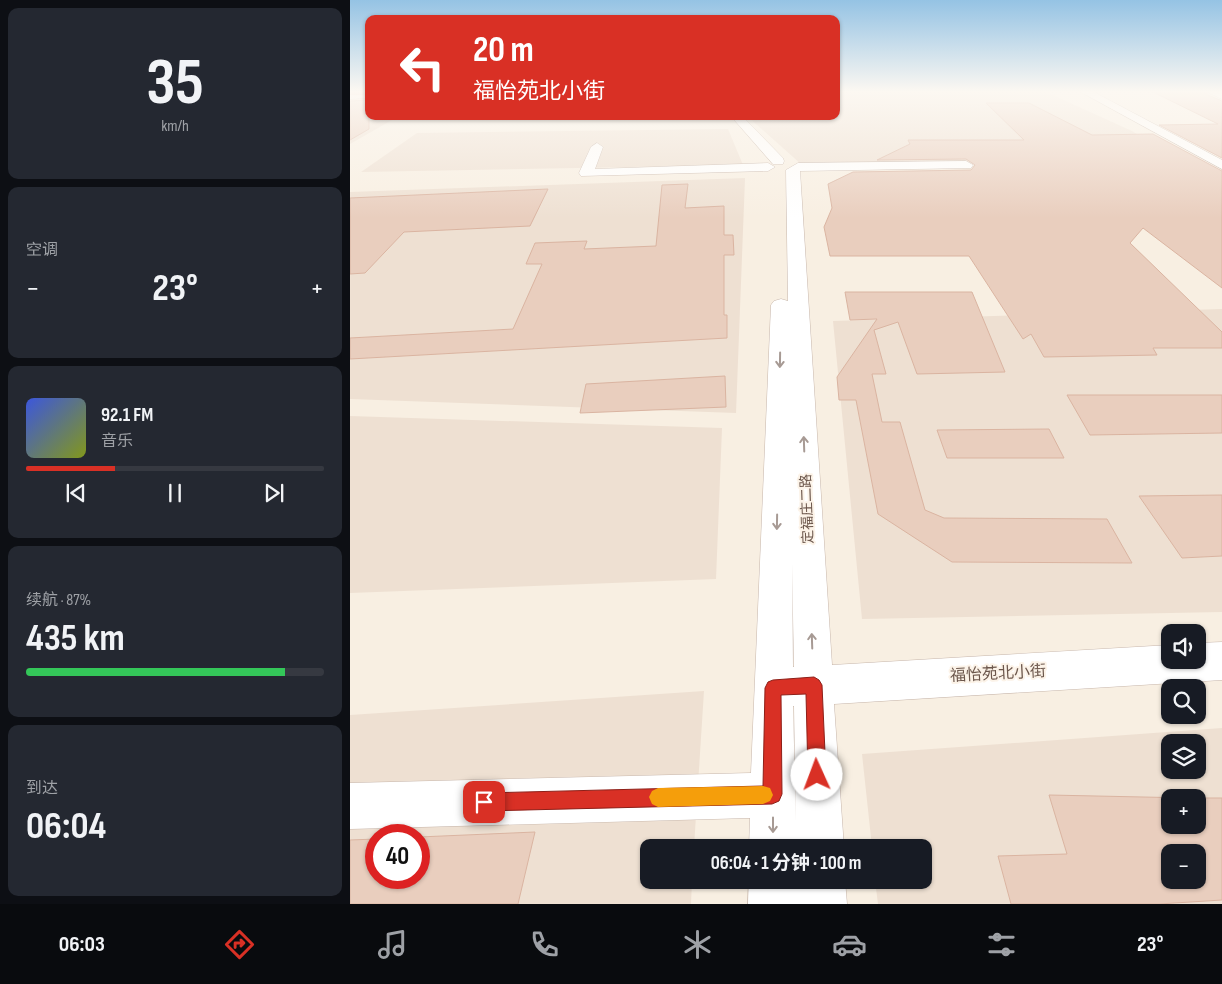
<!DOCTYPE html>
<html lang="zh">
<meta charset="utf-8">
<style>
body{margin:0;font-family:"Sofia Sans Condensed","Noto Sans SC",sans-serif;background:#242831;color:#f1f3f6;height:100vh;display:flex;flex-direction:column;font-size:19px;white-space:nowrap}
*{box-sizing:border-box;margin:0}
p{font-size:16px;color:#9ea1a6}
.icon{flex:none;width:28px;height:28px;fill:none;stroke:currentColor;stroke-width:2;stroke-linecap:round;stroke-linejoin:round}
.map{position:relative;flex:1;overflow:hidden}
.details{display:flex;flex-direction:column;gap:8px;padding:8px;background:#0d0f14;width:350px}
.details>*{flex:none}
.top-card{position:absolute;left:15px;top:15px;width:475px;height:105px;border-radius:10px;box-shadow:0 1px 4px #0004;background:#d93025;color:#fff;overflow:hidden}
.fabs{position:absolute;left:811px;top:624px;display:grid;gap:10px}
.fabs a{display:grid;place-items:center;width:45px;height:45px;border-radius:10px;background:#171b24;box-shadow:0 1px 4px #0004;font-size:25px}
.speed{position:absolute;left:15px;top:824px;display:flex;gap:10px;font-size:25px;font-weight:700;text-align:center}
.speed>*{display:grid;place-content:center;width:65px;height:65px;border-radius:50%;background:#171b24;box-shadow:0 1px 4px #0004;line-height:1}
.speed .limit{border:8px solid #d22;background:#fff;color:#111}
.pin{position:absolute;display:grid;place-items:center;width:42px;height:42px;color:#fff;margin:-21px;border-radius:10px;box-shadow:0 2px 8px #0006}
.me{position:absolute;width:55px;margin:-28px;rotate:358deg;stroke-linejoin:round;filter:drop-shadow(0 0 4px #0008)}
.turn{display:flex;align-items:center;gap:18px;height:105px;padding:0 25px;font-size:22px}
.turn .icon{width:65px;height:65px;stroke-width:2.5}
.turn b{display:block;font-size:35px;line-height:42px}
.big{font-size:38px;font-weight:700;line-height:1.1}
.details .tile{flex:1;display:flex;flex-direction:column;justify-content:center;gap:8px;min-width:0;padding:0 18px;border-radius:10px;background:#242831}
.details .dial{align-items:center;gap:0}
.dial b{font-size:65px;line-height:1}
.song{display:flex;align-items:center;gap:15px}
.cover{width:60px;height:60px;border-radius:8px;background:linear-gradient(135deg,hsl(230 70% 55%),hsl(70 70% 35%))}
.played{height:5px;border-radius:2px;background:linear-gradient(90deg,#d93025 30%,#363941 30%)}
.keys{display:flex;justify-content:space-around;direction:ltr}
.heat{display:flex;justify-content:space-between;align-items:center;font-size:28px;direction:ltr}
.charge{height:8px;border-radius:4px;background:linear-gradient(90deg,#34c759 87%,#363941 0)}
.trip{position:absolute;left:290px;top:839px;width:292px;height:50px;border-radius:10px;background:#171b24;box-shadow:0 1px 4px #0004;font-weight:700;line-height:50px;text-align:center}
.tab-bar{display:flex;height:80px;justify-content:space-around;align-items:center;background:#090b0e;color:#9ea1a6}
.tab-bar .icon{width:35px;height:35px}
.tab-bar .selected{color:#d93025}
.tab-bar b{font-size:22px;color:#f1f3f6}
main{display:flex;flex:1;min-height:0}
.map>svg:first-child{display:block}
</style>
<main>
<section class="details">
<div class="tile dial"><b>35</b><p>km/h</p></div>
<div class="tile"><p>空调</p>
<div class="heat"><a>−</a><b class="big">23°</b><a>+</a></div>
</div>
<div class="tile">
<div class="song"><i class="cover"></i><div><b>92.1 FM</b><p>音乐</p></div></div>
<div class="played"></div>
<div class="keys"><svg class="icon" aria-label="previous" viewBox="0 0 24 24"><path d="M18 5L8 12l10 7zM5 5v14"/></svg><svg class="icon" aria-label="pause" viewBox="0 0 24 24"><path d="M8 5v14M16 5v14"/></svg><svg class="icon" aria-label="next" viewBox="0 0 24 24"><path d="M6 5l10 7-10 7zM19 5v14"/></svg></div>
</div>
<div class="tile"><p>续航 · 87%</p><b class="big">435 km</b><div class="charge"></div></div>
<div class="tile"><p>到达</p><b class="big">06:04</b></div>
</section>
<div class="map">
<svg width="872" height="904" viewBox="0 0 872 904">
<rect width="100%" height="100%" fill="#f8efe2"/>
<g fill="#eee0d2" fill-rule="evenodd">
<polygon points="486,91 694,91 782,131 830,160 452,165 397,116 486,116"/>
<polygon points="19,100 19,116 49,116 0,144 0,101"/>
<polygon points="378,129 393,165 11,172 67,133"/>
<polygon points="395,178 386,413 0,399 0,192"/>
<polygon points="872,309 872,612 512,619 483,321"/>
<polygon points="0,416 372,428 366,579 0,593"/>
<path d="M354 691 344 847 299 848V880H342L341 904H0V715ZM26 835H69V878H26Z"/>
<path d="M872 728V904H528L525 880H574V848L522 847 512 754ZM820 742H848V770H820ZM820 798H848V825H820ZM820 852H848V880H820Z"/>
</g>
<g fill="#e9cebe" stroke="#dab4a1" fill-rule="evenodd">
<polygon points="801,91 855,91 858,95 872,101 872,158 809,125 868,124"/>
<polygon points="19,100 19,129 0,140 0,101"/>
<polygon points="636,103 679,103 742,135 803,134 872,171 872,288 793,228 780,243 872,332 872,348 803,348 807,355 694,357 681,334 673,339 619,256 480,256 474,227 482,208 478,184 503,172 621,170 625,165 616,159 527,160 560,144 558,140 674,140"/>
<polygon points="338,184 335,208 374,206 374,235 383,235 384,255 374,255 374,315 377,315 377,338 0,359 0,338 163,329 192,264 176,264 185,243 237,241 234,249 306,246 312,185"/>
<polygon points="198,189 180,226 54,232 15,273 0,274 0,198"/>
<polygon points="495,292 622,292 655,372 567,374 548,322 524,330 536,374 522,374 532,422 550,422 575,510 594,518 757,519 782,563 602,562 528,514 506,400 489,400 487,377 527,319 500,320"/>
<polygon points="375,376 376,407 230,413 236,384"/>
<polygon points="717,395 872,395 872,433 740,435"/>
<polygon points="699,429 714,458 597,458 587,430"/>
<polygon points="872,495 872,556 832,558 789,496"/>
<path d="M699 795 840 798H820V825H848V798H872V900L809 904H661L648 856 717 854ZM820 852H848V880H820Z"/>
<polygon points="185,832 168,904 0,904 0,840 26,839 26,878 69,878 69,837"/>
</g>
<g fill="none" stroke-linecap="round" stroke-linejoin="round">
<defs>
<g id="minor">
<polygon points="729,91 742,91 872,160 872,169"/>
<polygon points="857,91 872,92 872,99 859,93"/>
<polygon points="19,92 19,98 0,99 0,93"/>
<polygon points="381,116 392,116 433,158 434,161 433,164 423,164"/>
<polygon points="247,143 253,147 245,169 418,163 425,167 418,171 231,176 229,173 241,147"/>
<path d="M616 161 623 165 621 168 450 171 482 665 820 645V660H848V643L872 642V680L484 704 494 848H399L400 818 0 829V783L401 773 421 305 424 301 431 299 438 301 436 170 448 163ZM442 563 444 667H443ZM443 706H444L446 823Z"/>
<polygon points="399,880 495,880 497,904 398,904"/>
</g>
<rect id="highway" x="0" y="91" width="19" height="4"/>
</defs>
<use href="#minor" stroke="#c7b6ab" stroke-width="1"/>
<use href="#highway" stroke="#d6d0cd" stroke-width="1"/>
<use href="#minor" fill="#fff" fill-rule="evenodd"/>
<use href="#highway" fill="#eab2a1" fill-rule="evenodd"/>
</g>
<defs><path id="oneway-shaft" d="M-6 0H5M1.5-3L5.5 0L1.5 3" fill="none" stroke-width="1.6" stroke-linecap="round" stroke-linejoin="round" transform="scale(1.25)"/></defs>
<g stroke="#a79a94">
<use href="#oneway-shaft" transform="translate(430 360) rotate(91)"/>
<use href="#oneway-shaft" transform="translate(454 444) rotate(-92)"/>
<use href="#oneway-shaft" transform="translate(427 522) rotate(91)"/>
<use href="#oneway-shaft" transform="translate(462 641) rotate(-92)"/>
<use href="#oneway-shaft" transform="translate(423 825) rotate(90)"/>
</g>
<linearGradient id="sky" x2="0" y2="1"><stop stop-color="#95c3e4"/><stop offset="0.42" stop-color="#fcf8f2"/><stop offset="1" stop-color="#fcf8f2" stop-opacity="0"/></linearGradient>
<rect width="872" height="218" fill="url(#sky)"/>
<polygon fill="#d93025" stroke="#8d1f18" points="464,677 469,680 472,685 476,775 473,782 467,784 461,782 458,775 456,694 431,695 432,794 429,801 422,804 134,811 128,809 125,802 128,796 134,793 413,786 415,688 418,682 423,680"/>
<polygon fill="#f59e0b" points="413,786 420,788 423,795 420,801 413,804 308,807 302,804 299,797 302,791 308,788"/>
<g text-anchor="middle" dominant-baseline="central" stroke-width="4" stroke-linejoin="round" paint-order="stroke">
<g font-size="14" fill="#6c574c" stroke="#fcf3e8">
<text transform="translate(457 509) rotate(-92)">定福庄二路</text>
</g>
<g font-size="16" fill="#6c574c" stroke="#fcf3e8">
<text transform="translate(648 674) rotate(-3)">福怡苑北小街</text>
</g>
</g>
</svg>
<div class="fabs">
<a><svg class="icon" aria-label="sound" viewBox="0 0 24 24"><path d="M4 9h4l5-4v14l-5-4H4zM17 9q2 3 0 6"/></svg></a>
<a><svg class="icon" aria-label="search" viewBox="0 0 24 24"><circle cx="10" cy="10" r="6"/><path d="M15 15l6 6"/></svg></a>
<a><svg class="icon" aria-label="layers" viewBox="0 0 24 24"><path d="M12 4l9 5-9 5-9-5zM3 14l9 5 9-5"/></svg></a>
<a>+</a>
<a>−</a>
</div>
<div class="speed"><div class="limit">40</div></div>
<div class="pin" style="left:134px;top:802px;background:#d93025"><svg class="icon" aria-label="arrive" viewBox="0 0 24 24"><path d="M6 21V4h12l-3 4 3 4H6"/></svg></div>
<svg class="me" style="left:467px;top:775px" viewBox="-20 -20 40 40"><circle r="19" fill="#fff"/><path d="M0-13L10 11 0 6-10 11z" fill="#d93025"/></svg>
<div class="trip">06:04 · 1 分钟 · 100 m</div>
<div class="top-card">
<div class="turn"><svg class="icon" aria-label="left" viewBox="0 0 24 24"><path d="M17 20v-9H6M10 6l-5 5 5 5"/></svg><div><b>20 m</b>福怡苑北小街</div></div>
</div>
</div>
</main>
<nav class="tab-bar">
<b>06:03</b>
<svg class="icon selected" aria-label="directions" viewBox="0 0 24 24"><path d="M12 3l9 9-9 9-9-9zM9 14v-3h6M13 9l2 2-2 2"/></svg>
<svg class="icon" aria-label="music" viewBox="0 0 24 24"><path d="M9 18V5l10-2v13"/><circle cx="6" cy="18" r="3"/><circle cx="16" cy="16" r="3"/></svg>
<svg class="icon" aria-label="phone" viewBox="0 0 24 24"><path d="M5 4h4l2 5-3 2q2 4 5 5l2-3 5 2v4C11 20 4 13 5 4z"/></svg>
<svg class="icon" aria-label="climate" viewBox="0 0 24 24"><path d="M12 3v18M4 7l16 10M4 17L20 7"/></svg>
<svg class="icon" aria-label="car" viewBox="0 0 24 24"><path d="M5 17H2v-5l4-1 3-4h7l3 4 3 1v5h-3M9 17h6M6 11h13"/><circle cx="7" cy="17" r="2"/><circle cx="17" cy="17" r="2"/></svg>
<svg class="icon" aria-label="filters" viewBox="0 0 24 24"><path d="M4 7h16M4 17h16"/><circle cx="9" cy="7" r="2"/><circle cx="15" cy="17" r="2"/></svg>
<b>23°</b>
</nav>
